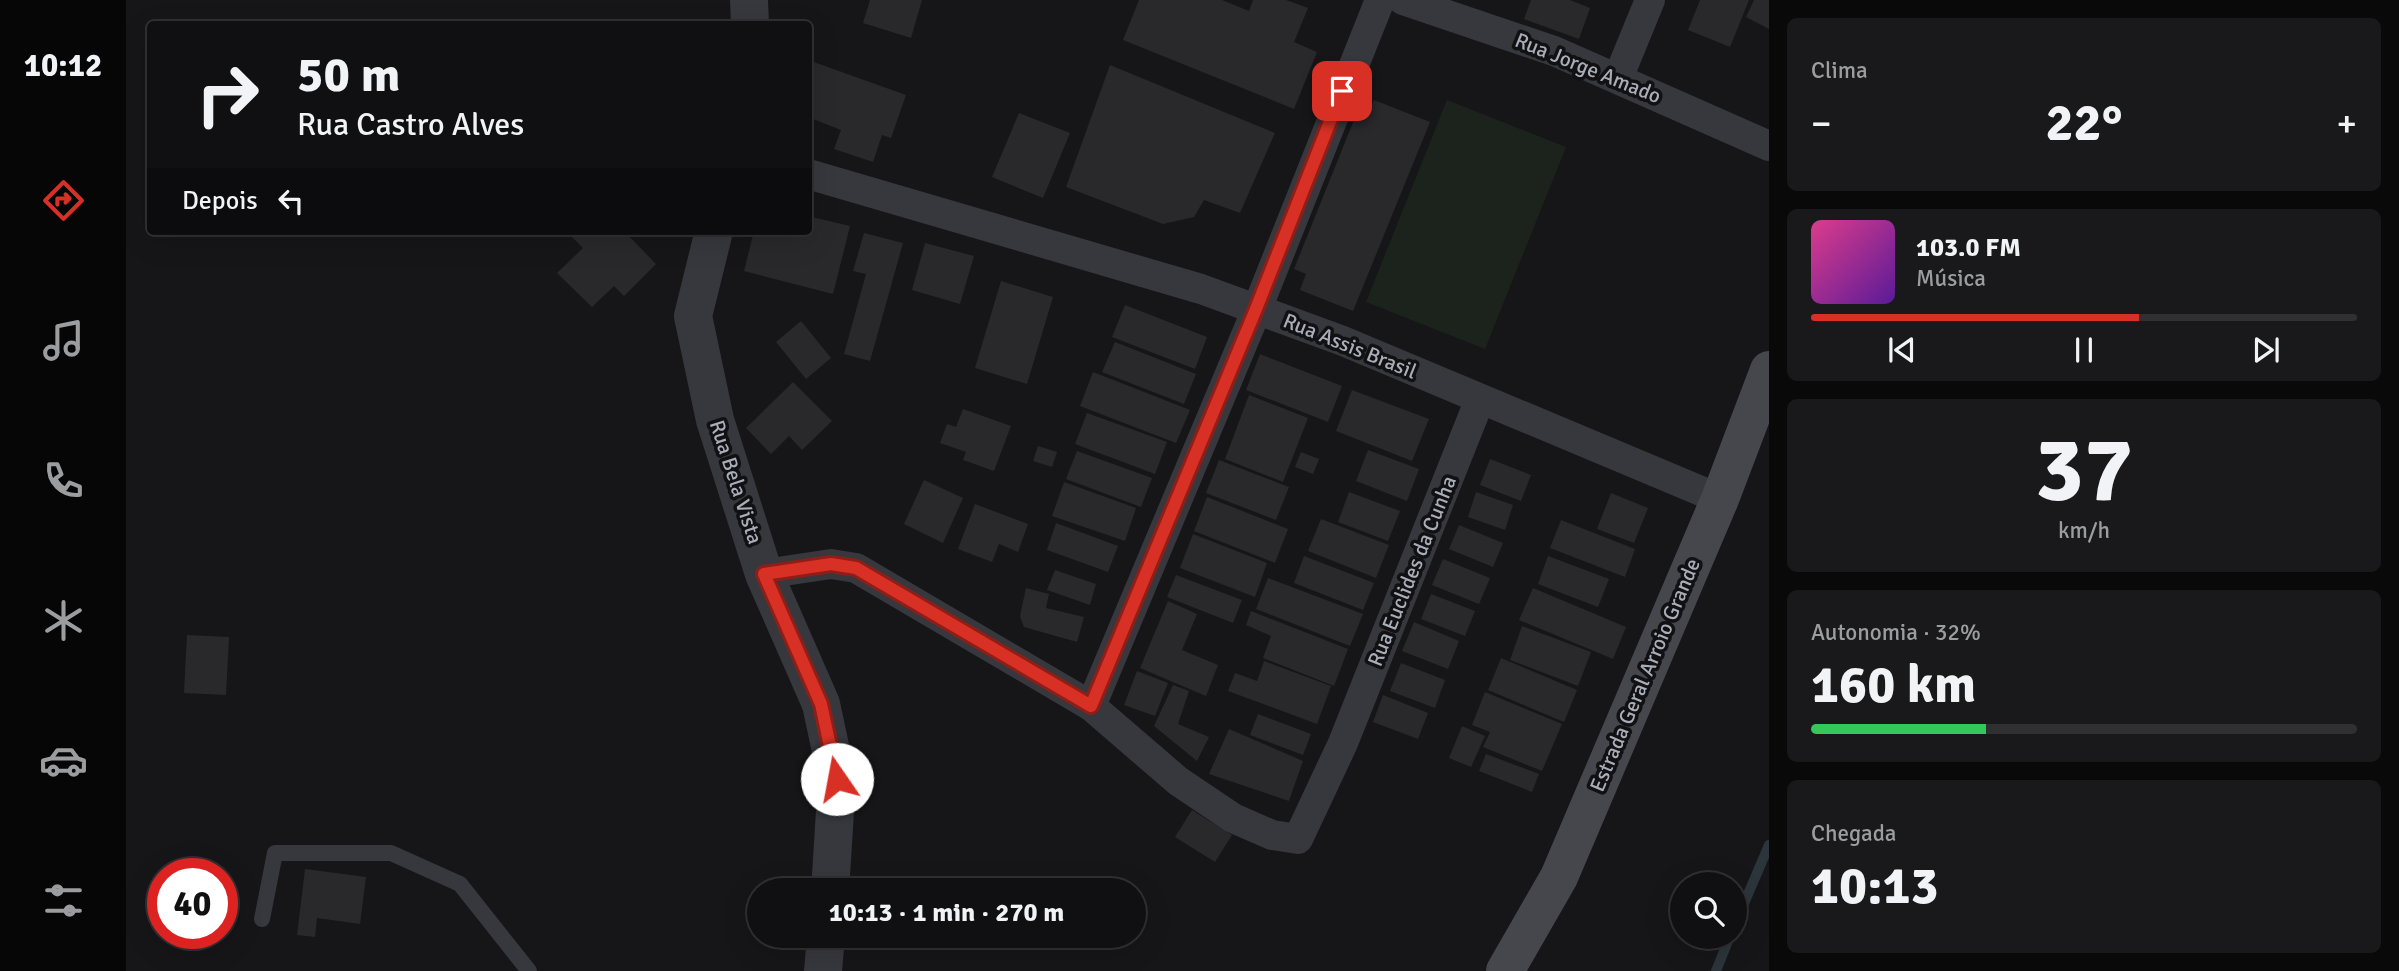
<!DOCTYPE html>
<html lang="pt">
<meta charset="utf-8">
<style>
body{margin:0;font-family:Signika,sans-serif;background:#19191b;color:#f1f3f6;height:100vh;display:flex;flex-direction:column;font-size:26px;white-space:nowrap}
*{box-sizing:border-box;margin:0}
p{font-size:23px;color:#9c9d9f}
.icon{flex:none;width:38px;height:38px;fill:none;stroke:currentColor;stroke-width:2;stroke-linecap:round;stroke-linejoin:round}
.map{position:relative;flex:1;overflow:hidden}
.side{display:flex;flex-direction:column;gap:18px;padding:18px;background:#09090a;width:630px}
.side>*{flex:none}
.guide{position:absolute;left:21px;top:21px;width:665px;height:214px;border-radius:7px;box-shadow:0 7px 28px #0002,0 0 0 2px #303032;background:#101012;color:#f1f3f6;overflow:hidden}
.buttons{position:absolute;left:1544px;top:872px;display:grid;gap:14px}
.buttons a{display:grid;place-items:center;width:77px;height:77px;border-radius:50%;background:#101012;box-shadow:0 7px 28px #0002,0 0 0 2px #303032;font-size:35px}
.speed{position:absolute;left:21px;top:858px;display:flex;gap:14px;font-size:35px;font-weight:700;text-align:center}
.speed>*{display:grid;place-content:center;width:91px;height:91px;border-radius:50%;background:#101012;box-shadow:0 7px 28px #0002,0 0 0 2px #303032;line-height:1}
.speed .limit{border:10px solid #d22;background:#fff;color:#111}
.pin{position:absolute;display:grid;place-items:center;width:60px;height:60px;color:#fff;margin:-30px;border-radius:14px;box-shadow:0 4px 10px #0006}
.me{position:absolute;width:77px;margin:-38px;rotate:348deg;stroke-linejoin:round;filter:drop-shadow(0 0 5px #0008)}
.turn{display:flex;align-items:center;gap:24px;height:147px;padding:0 35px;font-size:32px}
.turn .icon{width:91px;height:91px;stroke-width:2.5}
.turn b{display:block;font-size:49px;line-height:60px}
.then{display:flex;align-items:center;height:66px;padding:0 35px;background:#0003;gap:14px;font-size:26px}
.big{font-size:52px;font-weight:800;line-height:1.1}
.side .card{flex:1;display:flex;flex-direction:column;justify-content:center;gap:10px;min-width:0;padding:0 24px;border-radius:10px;background:#19191b}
.side .dial{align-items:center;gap:0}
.dial b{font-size:91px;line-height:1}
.song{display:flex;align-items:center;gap:21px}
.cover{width:84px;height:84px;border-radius:10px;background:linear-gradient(135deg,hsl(330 70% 55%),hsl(270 70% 35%))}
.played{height:7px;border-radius:4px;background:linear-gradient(90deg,#d93025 60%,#303032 60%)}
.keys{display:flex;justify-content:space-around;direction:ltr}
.heat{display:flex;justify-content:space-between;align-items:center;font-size:38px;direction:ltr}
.charge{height:10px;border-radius:5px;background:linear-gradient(90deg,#34c759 32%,#303032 0)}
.trip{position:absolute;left:621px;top:878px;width:399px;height:70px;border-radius:35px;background:#101012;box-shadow:0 7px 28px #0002,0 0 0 2px #303032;font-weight:800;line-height:70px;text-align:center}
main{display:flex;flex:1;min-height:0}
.menu{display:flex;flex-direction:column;width:126px;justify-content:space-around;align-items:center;background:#060607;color:#9c9d9f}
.menu .icon{width:49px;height:49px}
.menu .current{color:#d93025}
.menu b{font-size:32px;color:#f1f3f6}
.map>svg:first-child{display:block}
</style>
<main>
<nav class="menu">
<b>10:12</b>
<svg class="icon current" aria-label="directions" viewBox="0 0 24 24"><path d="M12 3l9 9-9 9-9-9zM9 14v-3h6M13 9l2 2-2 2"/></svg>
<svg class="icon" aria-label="music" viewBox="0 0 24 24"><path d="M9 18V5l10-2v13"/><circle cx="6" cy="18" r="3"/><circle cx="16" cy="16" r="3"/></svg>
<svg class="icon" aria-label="phone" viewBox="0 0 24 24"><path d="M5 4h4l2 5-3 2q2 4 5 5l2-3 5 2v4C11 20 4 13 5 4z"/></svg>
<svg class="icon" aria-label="climate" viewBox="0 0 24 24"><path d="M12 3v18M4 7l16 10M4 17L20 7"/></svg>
<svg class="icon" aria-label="car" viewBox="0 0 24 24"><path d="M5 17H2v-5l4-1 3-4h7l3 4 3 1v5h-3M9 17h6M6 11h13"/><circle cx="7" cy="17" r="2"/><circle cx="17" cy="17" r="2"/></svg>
<svg class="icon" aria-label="filters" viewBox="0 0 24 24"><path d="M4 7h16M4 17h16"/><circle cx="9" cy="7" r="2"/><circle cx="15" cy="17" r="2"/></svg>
</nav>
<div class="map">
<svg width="1643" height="971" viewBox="0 0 1643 971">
<rect width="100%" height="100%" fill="#161618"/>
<polygon fill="#1c231d" points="1321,100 1440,147 1359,349 1240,302"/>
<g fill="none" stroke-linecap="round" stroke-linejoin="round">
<g stroke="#2c353c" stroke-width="10">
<polyline points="1608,927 1643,845"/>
<polyline points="1590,971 1604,936"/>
</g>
</g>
<g fill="#29292c">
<polygon points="744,0 796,0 785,38 737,23"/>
<polygon points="1013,0 1096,0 1123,11 1127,0 1160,0 1182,8 1168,42 1191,52 1168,109 997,40"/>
<polygon points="1405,0 1444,0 1464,8 1453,39 1398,19"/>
<polygon points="1574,0 1623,0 1604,47 1562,30"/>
<polygon points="1628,0 1643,0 1643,29 1620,17"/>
<polygon points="685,61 780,95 765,138 756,135 747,162 708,149 715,130 682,117"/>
<polygon points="984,65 1149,133 1114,213 1078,200 1068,217 1037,224 940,187"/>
<polygon points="1248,100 1304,122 1227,311 1174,290 1180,274 1168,269 1232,110 1242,114"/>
<polygon points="893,113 944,133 917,198 866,177"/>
<polygon points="682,216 724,226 707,294 618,271 628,231 682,231"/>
<polygon points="440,231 498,231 530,264 498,296 488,286 466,307 431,273 457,248"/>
<polygon points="738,233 777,243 744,361 718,354 740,274 727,271"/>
<polygon points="799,243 848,256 834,304 786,290"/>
<polygon points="875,281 927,297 901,384 849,368"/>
<polygon points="999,305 1081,337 1069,369 986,337"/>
<polygon points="675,321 705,358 680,379 650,342"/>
<polygon points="989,342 1070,374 1058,404 976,372"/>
<polygon points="1134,354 1216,386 1202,422 1120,390"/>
<polygon points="967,372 1064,410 1050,443 954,406"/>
<polygon points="667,382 706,421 676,450 663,436 645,454 620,428"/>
<polygon points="1226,390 1303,419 1286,461 1210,431"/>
<polygon points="1123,395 1182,418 1157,482 1099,459"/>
<polygon points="837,409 885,426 868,471 837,460 840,452 814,443 821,424 830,427"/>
<polygon points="961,413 1041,442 1029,474 949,444"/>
<polygon points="912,446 931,452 926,467 907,461"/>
<polygon points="1242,450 1293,469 1281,501 1230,481"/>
<polygon points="951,451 1026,478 1015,507 940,479"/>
<polygon points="1175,452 1193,459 1187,474 1169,467"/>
<polygon points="1364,459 1405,475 1395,501 1354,485"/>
<polygon points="1093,460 1163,487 1150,520 1080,493"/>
<polygon points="798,480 837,498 817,543 778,524"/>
<polygon points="938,482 1010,508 999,541 926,516"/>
<polygon points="1223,492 1274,511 1262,541 1212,522"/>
<polygon points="1350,492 1387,505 1379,530 1342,517"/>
<polygon points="1485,493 1522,508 1508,543 1471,529"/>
<polygon points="1081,497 1162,529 1149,563 1068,531"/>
<polygon points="849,504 902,524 892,552 873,544 866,562 832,549"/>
<polygon points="1195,519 1263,545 1250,578 1182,551"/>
<polygon points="1435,520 1509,549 1499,577 1424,548"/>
<polygon points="930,523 992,546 982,572 921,550"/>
<polygon points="1333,525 1377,543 1367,567 1323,549"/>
<polygon points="1067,534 1141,563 1129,597 1054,568"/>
<polygon points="1178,556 1248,583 1237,610 1168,583"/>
<polygon points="1422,556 1483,579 1472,607 1412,584"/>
<polygon points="1317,559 1364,578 1353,604 1306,585"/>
<polygon points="929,570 970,584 964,605 921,590"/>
<polygon points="1050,575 1116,600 1107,623 1041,597"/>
<polygon points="1142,578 1237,614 1224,646 1130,609"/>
<polygon points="900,588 923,594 920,608 958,617 951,642 898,627 894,616"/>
<polygon points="1407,588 1500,627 1487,659 1393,620"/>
<polygon points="1305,594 1349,611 1339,636 1295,619"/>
<polygon points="1042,601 1071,614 1056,650 1092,665 1080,696 1014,668"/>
<polygon points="1125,611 1222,649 1208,686 1137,658 1145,636 1120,625"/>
<polygon points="1288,622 1333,641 1322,669 1276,651"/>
<polygon points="1396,626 1465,652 1452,686 1384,660"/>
<polygon points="61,635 103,637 100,695 58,693"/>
<polygon points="1375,658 1451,690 1438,722 1362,690"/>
<polygon points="1138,661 1205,686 1191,724 1102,691 1109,673 1131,681"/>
<polygon points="1275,663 1319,680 1309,708 1264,691"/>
<polygon points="1011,671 1042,683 1029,716 998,705"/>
<polygon points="1047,685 1063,691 1052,724 1083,737 1071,761 1028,726"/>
<polygon points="1359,692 1436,724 1416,771 1357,747 1364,732 1346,725"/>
<polygon points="1257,695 1302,713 1292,739 1247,722"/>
<polygon points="1132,714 1185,734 1177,755 1124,735"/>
<polygon points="1336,726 1359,736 1345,767 1323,758"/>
<polygon points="1103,729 1177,761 1163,801 1083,774"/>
<polygon points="1360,754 1413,774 1406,792 1353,771"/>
<polygon points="1066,810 1106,835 1089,862 1049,837"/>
<polygon points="179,869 240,877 234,924 191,918 189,937 171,935"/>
</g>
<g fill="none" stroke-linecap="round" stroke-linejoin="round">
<polyline stroke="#37383d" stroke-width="16" points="136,919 149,853 265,853 334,884 403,971"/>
<g stroke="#37383d" stroke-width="30">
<polyline points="1277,0 1428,51 1643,146"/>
<polyline points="1492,78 1524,0"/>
<polyline points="682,174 1075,289 1217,341 1594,499"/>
<polyline points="638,574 705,564 730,568 965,706 1052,781 1107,818 1146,835 1172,839 1217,743 1354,399"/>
<polyline points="965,706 1131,309 1254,0"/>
</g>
<g stroke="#37383d" stroke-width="38">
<polyline points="623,0 624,24"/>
<polyline points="588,231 567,316 589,420 638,574 695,704 711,779 704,891"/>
<polyline points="697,971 700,936"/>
</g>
<polyline stroke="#45474d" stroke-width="38" points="1379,971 1433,877 1594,499 1643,370"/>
</g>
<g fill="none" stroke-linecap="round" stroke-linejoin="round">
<defs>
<polyline id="route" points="711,779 695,704 638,574 705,564 730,568 965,706 1130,309 1216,91"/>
</defs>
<use href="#route" stroke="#8d1f18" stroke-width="18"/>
<use href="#route" stroke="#d93025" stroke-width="12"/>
</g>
<g text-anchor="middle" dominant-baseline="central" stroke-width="7" stroke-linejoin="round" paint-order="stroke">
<g font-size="21" fill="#a8adb8" stroke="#111113">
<text transform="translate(1462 68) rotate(22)">Rua Jorge Amado</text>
<text transform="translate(1224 346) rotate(22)">Rua Assis Brasil</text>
<text transform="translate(610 482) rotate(72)">Rua Bela Vista</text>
<text transform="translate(1286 571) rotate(-68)">Rua Euclides da Cunha</text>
<text transform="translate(1519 675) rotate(-67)">Estrada Geral Arroio Grande</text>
</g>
</g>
</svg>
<div class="buttons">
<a><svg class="icon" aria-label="search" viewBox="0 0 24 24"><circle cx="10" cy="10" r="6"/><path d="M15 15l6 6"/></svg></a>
</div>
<div class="speed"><div class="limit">40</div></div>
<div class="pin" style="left:1216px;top:91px;background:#d93025"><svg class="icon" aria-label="arrive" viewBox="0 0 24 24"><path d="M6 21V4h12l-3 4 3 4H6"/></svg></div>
<svg class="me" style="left:711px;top:779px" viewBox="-20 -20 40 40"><circle r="19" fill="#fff"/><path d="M0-13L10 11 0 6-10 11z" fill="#d93025"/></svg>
<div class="trip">10:13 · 1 min · 270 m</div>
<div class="guide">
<div class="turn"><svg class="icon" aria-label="right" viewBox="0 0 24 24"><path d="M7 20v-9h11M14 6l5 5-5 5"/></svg><div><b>50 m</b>Rua Castro Alves</div></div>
<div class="then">Depois<svg class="icon" aria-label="left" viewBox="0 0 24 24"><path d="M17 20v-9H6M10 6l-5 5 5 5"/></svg></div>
</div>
</div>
<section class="side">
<div class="card"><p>Clima</p>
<div class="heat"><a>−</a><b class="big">22°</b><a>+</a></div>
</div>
<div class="card">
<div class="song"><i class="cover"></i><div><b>103.0 FM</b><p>Música</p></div></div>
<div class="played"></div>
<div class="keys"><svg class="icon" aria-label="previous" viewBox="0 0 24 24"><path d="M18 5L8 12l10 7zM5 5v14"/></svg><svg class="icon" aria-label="pause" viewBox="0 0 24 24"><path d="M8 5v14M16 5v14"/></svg><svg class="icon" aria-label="next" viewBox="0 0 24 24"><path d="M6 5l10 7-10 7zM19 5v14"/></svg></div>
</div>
<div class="card dial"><b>37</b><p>km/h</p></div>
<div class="card"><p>Autonomia · 32%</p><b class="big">160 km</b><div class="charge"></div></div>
<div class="card"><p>Chegada</p><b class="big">10:13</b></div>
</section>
</main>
